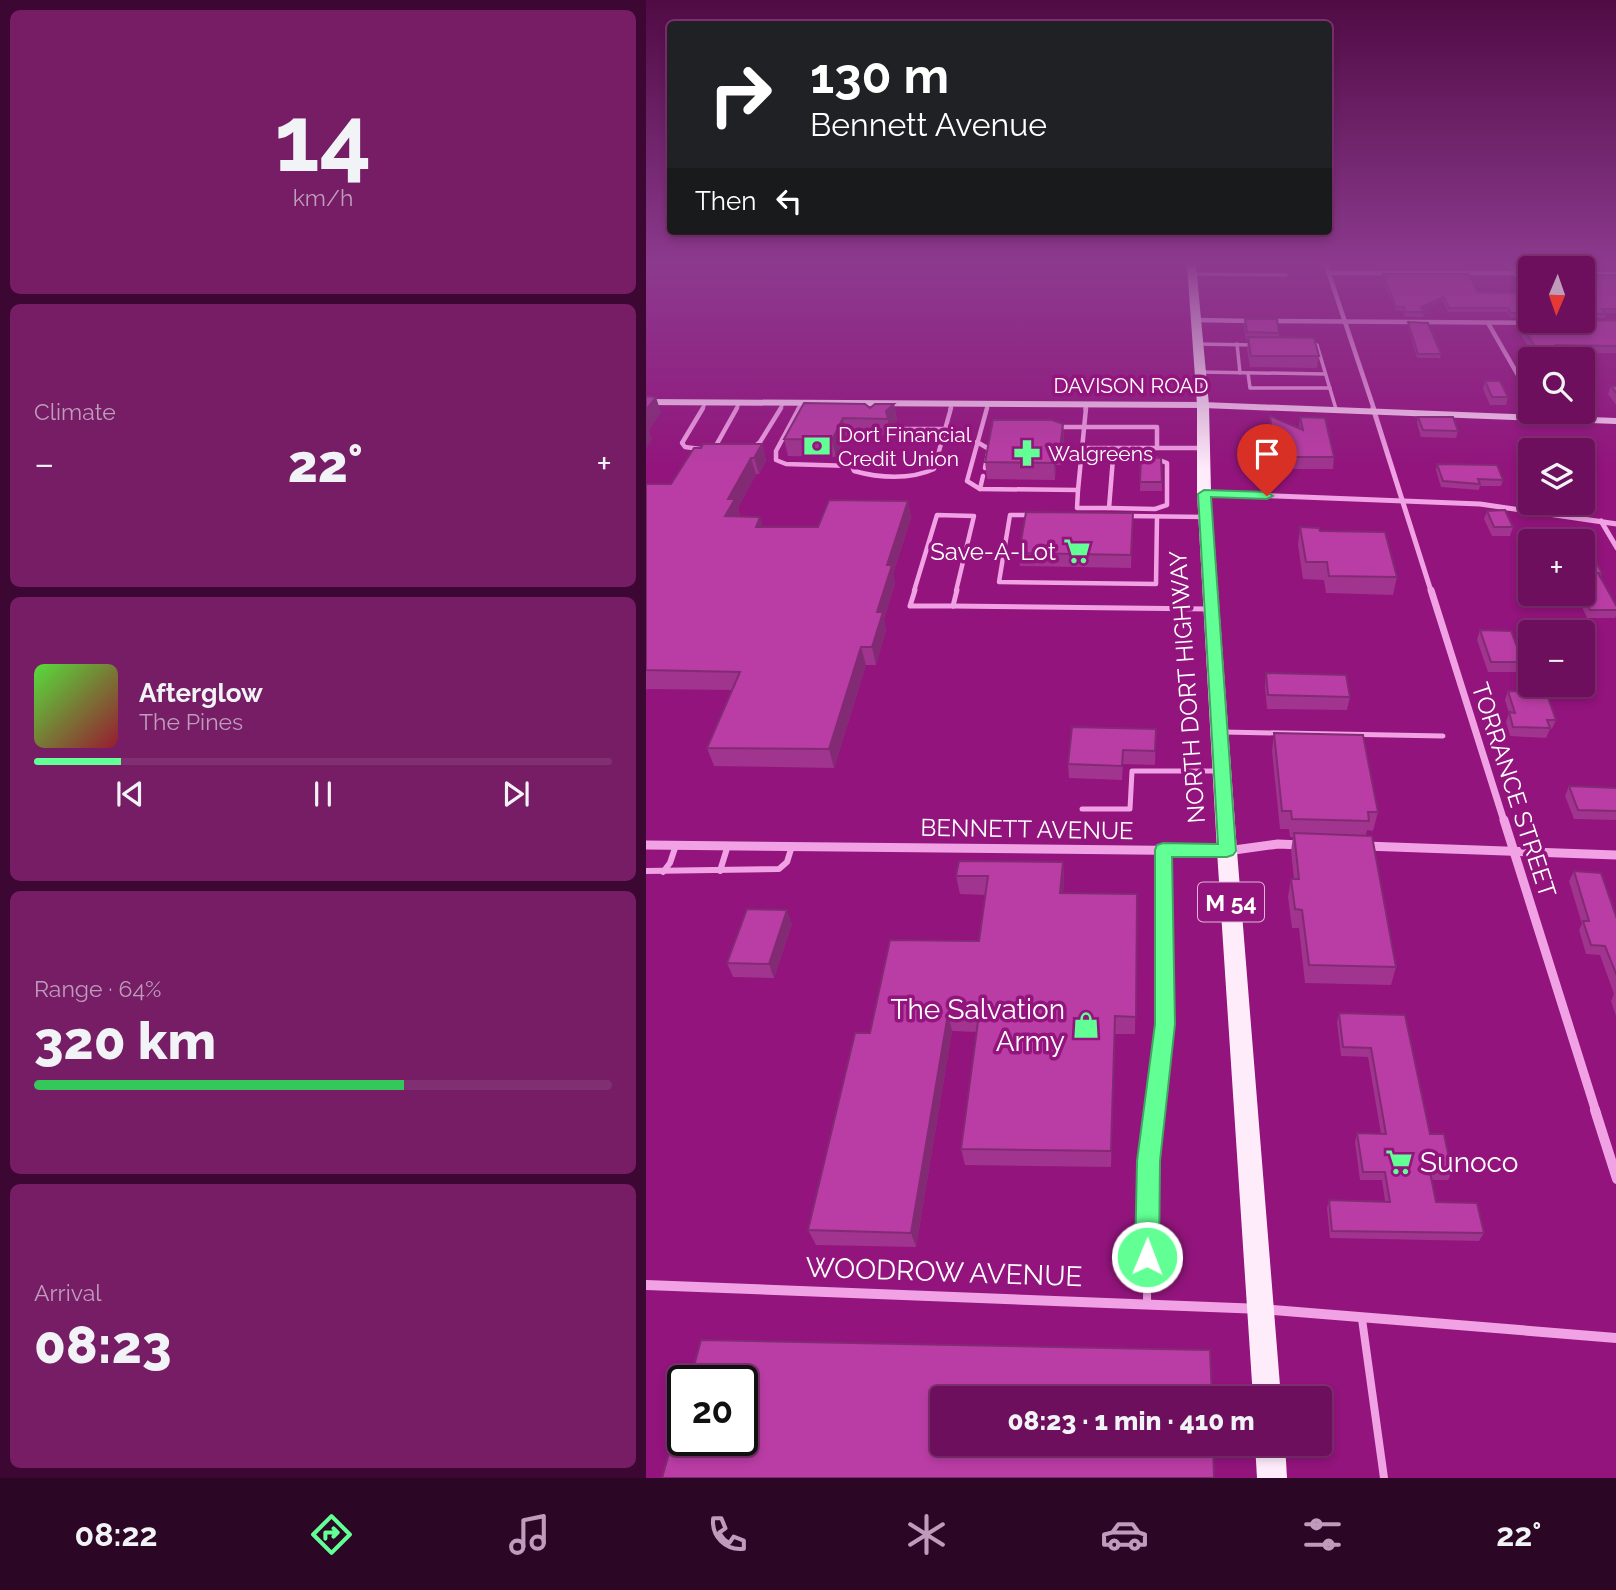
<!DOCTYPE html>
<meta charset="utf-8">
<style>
body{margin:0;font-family:Raleway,sans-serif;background:#761d66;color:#f1f3f6;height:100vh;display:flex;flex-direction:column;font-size:26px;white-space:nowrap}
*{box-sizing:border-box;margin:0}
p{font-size:23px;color:#bf9cbc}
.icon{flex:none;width:38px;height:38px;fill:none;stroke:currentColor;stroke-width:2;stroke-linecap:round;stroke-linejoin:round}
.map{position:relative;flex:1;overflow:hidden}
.drawer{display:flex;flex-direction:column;gap:10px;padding:10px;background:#3c0833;width:646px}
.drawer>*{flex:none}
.guide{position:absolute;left:21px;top:21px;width:665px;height:214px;border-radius:7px;box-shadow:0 4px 10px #0003,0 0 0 2px #802f72;background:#202124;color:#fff;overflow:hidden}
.needle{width:46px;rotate:182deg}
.buttons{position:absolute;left:872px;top:256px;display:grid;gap:14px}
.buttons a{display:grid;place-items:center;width:77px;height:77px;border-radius:7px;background:#6e0f5d;box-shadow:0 4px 10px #0003,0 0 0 2px #802f72;font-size:35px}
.speed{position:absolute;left:21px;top:1365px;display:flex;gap:14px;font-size:35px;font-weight:700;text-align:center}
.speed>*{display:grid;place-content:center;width:91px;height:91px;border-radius:50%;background:#6e0f5d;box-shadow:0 4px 10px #0003,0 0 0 2px #802f72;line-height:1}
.speed .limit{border:4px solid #111;border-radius:10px;background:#fff;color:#111}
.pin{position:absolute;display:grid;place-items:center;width:60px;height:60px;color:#fff;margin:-72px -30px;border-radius:50% 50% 50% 0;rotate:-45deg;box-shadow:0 0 7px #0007}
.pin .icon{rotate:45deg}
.me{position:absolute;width:77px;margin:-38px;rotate:1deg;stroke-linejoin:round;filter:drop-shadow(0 0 5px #0008)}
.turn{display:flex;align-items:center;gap:24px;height:147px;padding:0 28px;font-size:32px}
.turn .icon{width:91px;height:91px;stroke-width:2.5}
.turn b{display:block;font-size:49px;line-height:60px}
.then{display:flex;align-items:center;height:66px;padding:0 28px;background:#0003;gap:14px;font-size:26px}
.big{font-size:52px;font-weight:800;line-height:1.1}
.drawer .card{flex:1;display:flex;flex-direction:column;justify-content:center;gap:10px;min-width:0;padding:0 24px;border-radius:10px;background:#761d66}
.drawer .dial{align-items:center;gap:0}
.dial b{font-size:91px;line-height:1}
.song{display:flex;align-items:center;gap:21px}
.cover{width:84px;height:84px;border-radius:10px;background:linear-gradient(135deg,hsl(110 70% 55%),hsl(350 70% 35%))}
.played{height:7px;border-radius:4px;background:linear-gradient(90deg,#62ff95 15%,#802f72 15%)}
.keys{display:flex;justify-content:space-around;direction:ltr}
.heat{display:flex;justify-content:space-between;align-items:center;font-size:38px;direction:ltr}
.charge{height:10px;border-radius:5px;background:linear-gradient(90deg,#34c759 64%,#802f72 0)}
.trip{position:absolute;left:284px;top:1386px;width:402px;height:70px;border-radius:7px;background:#6e0f5d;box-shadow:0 4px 10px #0003,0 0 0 2px #802f72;font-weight:800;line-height:70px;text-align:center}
.menu{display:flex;height:112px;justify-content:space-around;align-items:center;background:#2c0625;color:#bf9cbc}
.menu .icon{width:49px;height:49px}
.menu .selected{color:#62ff95}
.menu b{font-size:32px;color:#f1f3f6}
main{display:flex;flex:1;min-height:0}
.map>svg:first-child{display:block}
</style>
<main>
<section class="drawer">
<div class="card dial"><b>14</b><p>km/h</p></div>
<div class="card"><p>Climate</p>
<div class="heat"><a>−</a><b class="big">22°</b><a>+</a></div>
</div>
<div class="card">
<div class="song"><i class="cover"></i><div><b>Afterglow</b><p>The Pines</p></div></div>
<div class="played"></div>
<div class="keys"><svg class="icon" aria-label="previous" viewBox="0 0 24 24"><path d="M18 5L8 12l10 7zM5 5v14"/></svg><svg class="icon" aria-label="pause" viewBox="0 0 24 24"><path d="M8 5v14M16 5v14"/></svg><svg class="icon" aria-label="next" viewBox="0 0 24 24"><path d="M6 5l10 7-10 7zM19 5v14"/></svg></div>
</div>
<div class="card"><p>Range · 64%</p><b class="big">320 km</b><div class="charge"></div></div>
<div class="card"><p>Arrival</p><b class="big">08:23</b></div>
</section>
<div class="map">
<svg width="971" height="1478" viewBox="0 0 971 1478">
<rect width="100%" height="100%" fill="#92147c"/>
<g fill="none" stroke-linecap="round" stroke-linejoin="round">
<g stroke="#f1a2e4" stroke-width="3.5">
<polyline points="546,274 640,275"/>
<polyline points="552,344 609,345"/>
<polyline points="591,344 594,373"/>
<polyline points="664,345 671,345 690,409"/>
<polyline points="554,372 679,374"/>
<polyline points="602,373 604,388 684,388"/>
<polyline points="56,409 60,402"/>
<polyline points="90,409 94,402"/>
<polyline points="134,409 138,402"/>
<polyline points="152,409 156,402"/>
<polyline points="304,409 306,403"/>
<polyline points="341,409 342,404"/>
<polyline points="439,409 440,404"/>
</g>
<g stroke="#f1a2e4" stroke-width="4.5">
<path d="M153 408 130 451V460L140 464 206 466 208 471C233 478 264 480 288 469L305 408"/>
<polyline points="341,408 321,481 334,489 432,490 440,408"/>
<polyline points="412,427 511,427 511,448"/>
<polyline points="247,429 298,429"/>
<polyline points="331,442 343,449 339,468"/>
<polyline points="108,447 114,442 135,408"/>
<polyline points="436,448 558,448"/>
<polyline points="54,449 39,447 36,443 57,408"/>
<polyline points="68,449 91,408"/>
<polyline points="467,459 501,459"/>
<polyline points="334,489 337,476"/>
<polyline points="432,490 431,508 463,508 467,458"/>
<polyline points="463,508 509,509 521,505 521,463 511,459"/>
<polyline points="385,515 364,515 353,582 510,584 511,517"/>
<polyline points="482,516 560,517"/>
<polyline points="268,591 291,515 328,516 310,591"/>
</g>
<g stroke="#f1a2e4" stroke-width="5">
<polyline points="269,590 264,606 307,606"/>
<polyline points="307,606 563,609"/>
<polyline points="307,606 311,590"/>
<polyline points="577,732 797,736"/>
<polyline points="436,809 484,809 486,771 573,771"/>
</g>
<g stroke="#f1a2e4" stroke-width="6">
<polyline points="0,871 133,869 141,862 146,846"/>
<polyline points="74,871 82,845"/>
<polyline points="17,872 24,863 30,845"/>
<polyline points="508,1112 519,1024 517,850"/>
</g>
<g stroke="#f1a2e4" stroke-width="8">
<polyline points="501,1304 502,1161 508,1110"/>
<polyline points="716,1319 738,1478"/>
</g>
<g stroke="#f1a2e4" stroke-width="4.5">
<polyline points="680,265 728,409"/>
<polyline points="864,265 884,294"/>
<polyline points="682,273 884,273"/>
<polyline points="936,274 971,274"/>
<polyline points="550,320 606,321"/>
<polyline points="624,321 907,323"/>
<polyline points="842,323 884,396"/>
</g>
<g stroke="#f1a2e4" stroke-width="5">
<polyline points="727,408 785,591"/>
<polyline points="558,493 834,504 971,524"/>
<polyline points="955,521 971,548"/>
</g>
<polyline stroke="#f1a2e4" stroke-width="7" points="785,590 858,821"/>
<g stroke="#f1a2e4" stroke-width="9">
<polyline points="858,820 950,1112"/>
<polyline points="0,845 581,851 632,844 655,845"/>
<polyline points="719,846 971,855"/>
</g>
<g stroke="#f1a2e4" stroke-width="10">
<polyline points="949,1110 971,1179"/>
<polyline points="0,1285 616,1309 971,1338"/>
</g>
<polygon fill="#fcd0f4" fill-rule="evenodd" points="0,399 557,402 971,418 971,424 557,408 0,405"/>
<g fill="#ffecfb" fill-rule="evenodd">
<polygon points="541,265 550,265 563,405 565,493 591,851 635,1398 607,1398 571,851 551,493 551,405"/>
<polygon points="609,1444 639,1444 641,1478 611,1478"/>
</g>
</g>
<g fill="#a0348e">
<polygon points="731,265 816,265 815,268 733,268"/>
<polygon points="882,265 971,265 971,269 884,268"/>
<polygon points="737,274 832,292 881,313 879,318 864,317 861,312 802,312 797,301 777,310 778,312 777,317 759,317 757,311 750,311 736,278"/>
<polygon points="936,274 937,275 971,275 971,313 959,313 960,314 959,318 936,318"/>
<polygon points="599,319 633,333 633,337 673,356 671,368 604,367 601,349 602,340 600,340 598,327"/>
<polygon points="872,320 896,323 971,322 971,353 915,353 919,359 890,359 870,327"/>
<polygon points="762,322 795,354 794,358 771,358 762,326"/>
<polygon points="936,377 946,392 943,400 936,400"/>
<polygon points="839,381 862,397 860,405 844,405 837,389"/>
<polygon points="965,386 971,386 971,406 962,394"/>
<polygon points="248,404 251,420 243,427 245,435 200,435 190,457 142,456 138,439 224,408"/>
<polygon points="624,416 653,429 654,417 688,457 687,469 637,469 634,446 625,446 623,427"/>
<polygon points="772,417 812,431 810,438 775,437 771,423"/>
<polygon points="417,424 418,441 415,465 410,465 409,480 341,479 339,462"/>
<polygon points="116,444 120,461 113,474 110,474 92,508 94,516 117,527 172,527 262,501 265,518 247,574 249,583 238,619 240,630 230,665 220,665 188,768 68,766 61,748 86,690 1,689 0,691 0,484 25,484"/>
<polygon points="495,457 516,482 516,491 494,491"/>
<polygon points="791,464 857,480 855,486 834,486 833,490 795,487 790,470"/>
<polygon points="841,511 867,527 864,536 846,536 838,519"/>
<polygon points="487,513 485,568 374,566 373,553"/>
<polygon points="654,527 674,531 751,577 747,595 680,593 678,580 657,579 652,545"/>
<polygon points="914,532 933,532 956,573 954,577 971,607 971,614 969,618 941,618 930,593 936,593 936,541 912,541"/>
<polygon points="834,630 877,662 874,672 842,672 831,640"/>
<polygon points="620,673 704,697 701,710 621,709 619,687"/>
<polygon points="862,691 910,720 906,729 904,729 900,738 864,736 860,722 863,713 859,700"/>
<polygon points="510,729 509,765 477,764 476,780 423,778 422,764"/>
<polygon points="628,733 732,812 727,831 721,830 720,835 750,967 745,985 659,983 653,928 646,928 642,897 645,879 648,879 645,851 647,837 644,837 643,829 634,829 626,751"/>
<polygon points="923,786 971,788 971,820 928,819 919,796"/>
<polygon points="417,862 418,881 417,893 491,894 489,1034 469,1034 465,1167 319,1165 315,1149 331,1032 306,1031 270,1247 170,1245 162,1230 224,1033 333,941 339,895 314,894 310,876"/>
<polygon points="928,871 971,919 971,1019 965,1001 968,994 954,955 940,954 933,930 936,924 923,881"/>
<polygon points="146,924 128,978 87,977 81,963"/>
<polygon points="693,1013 759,1015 784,1134 806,1172 802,1180 786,1180 790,1202 838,1233 833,1241 684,1238 681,1208 683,1200 739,1201 736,1180 714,1180 709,1142 711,1133 735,1134 722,1057 695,1056 691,1022"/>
</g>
<g fill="#822b74">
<polygon points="798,297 797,301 774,311 775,307"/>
<polygon points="10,397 15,413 3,430 6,440 0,449 0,410"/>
<polygon points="248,404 251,420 243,427 240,411"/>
<polygon points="197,418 200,435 190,457 186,440"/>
<polygon points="417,424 418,441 415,465 414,448"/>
<polygon points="116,444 120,461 113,474 108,458"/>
<polygon points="410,448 410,465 409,480 408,463"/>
<polygon points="105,458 110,474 92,508 94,516 79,516 82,499"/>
<polygon points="262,501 265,518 247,574 249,583 238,619 240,630 230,665 226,647 231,612 241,565"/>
<polygon points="114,517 119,534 110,527"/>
<polygon points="215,647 220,665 188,768 183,749"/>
<polygon points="417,862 418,881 416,911 414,893"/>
<polygon points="141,910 146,924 128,978 123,964"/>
<polygon points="302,1014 306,1031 270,1247 265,1233"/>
<polygon points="469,1016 469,1034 465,1167 465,1151"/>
</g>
<g fill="#ba3da5" stroke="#822b74" stroke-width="2">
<polygon points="885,265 971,265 971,266 937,266 935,268 887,268"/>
<polygon points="737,274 822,274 832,292 870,293 881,313 865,313 862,308 803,308 798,297 775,307 778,312 759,312 758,307 750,307"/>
<polygon points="936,274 937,275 971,275 971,309 956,309 960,314 936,314"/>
<polygon points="599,319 631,319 633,333 601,332"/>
<polygon points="872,320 887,320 888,323 896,323 969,320 971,322 971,346 910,345 919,359 897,359"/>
<polygon points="762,322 782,323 795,354 772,354"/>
<polygon points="602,337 668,338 673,356 605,356"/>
<polygon points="936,377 946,392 936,392"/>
<polygon points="839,381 854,381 862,397 846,397"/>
<polygon points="965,386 971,386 971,394"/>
<polygon points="0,396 10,397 0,410"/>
<polygon points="158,403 219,404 224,408 229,404 248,404 240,411 242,419 197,418 186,440 138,439"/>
<polygon points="624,416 657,430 654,417 679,418 688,457 638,457 635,435 626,435"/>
<polygon points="772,417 807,417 812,431 777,430"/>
<polygon points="347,420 406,420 417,424 414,448 410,448 408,463 339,462"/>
<polygon points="57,444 116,444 108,458 105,458 82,499 89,499 79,516 114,517 110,527 172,527 183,500 262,501 241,565 246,565 231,612 237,612 226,647 215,647 183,749 61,748 94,672 0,670 0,484 25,484 48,448 55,448"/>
<polygon points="495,457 515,458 516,482 494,482"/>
<polygon points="791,464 851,465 857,480 832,479 834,484 797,481"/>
<polygon points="859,510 867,527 848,527 841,511"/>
<polygon points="380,512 487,513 485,555 373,553"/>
<polygon points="654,527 673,528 674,531 739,532 751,577 683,576 681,562 660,562"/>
<polygon points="914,532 933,532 956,573 952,573 971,607 971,610 944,610 936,593 936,541 919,541"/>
<polygon points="834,630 865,631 877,662 845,662"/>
<polygon points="620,673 700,675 704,697 622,695"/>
<polygon points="862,691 900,692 910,720 901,720 904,728 867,727 863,712 869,713"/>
<polygon points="426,727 510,729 509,751 477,750 476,766 422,764"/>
<polygon points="628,733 717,735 732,812 722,812 723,821 646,819 645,811 636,811"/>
<polygon points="923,786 971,788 971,811 932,810"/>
<polygon points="648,833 726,836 750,967 663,965 656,910 649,909 645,879 653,879"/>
<polygon points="313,861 417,862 414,893 491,894 490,1017 469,1016 465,1151 315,1149 333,1014 302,1014 265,1233 162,1230 209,1033 224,1033 244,940 333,941 342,876 310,876"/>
<polygon points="928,871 955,873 971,919 971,976 959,946 945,945 937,921 943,921"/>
<polygon points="101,909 141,910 123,964 81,963"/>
<polygon points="693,1013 759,1015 784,1134 798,1134 806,1172 784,1172 790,1202 831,1203 838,1233 686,1231 683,1200 744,1202 739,1172 717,1172 711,1133 740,1134 725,1048 697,1047"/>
<polygon points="55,1340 564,1350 566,1398 296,1398 296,1444 567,1444 568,1478 16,1478 37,1405 37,1440 96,1440 96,1381 44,1381"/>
</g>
<linearGradient id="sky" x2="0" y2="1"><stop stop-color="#500b44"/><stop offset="0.56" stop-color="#8c3a8e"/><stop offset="1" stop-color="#8c3a8e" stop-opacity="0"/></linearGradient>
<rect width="971" height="471" fill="url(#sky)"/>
<polygon fill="#62ff95" stroke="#40a661" stroke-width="2" points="558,490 621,492 627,496 621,499 565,497 590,851 587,855 581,857 526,857 529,1024 514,1161 513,1257 510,1265 501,1269 493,1265 489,1257 491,1161 509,1024 509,850 511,845 517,843 572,844 552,494"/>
<defs>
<symbol id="bank-bare" viewBox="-9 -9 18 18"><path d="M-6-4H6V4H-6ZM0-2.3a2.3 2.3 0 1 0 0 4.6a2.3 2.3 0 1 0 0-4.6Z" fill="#62ff95" stroke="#92147c" stroke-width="2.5" paint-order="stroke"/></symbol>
<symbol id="pharmacy-bare" viewBox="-9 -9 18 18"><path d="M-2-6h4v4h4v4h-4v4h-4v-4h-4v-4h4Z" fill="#62ff95" stroke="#92147c" stroke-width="2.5" paint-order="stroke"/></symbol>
<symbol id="supermarket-bare" viewBox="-9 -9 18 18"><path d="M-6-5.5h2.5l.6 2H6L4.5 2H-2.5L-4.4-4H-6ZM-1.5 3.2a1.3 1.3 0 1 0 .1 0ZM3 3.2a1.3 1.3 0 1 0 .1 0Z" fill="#62ff95" stroke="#92147c" stroke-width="2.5" paint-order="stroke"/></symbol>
<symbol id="shop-bare" viewBox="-9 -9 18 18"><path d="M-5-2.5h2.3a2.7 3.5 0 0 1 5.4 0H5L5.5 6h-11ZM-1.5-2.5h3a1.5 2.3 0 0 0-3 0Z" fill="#62ff95" stroke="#92147c" stroke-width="2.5" paint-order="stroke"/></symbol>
</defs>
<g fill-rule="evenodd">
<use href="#bank-bare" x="152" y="427" width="38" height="38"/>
<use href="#pharmacy-bare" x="362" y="434" width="38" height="38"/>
<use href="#supermarket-bare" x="412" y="532" width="38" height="38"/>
<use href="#shop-bare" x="421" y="1006" width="38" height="38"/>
<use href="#supermarket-bare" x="734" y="1143" width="38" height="38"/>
</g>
<g text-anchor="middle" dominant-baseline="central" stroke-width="7" stroke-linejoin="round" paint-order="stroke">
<g font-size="21" fill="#fff" stroke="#92147c">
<text x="485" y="385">DAVISON ROAD</text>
</g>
<g font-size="21" fill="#fff" stroke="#92147c" text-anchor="start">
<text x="192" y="434">Dort Financial<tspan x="192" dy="24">Credit Union</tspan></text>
<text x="402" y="453">Walgreens</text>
</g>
<rect fill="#92147c" stroke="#deb8d8" stroke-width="2" x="552" y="882.5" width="66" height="39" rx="5"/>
<g font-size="23" font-weight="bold" fill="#fff">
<text x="585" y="902">M 54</text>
</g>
<g font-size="24" fill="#fff" stroke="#92147c" text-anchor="end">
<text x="410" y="551">Save-A-Lot</text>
</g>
<g font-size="24" fill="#fff" stroke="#92147c">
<text transform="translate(541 687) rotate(-94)">NORTH DORT HIGHWAY</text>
<text transform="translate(868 790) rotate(72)">TORRANCE STREET</text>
<text transform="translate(381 829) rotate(1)">BENNETT AVENUE</text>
</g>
<g font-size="28" fill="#fff" stroke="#92147c" text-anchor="end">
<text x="419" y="1009">The Salvation<tspan x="419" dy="32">Army</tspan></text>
<text x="774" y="1162" text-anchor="start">Sunoco</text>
</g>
<g font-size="28" fill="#fff" stroke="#92147c">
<text transform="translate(298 1272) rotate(2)">WOODROW AVENUE</text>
</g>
</g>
</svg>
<div class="buttons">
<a><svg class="needle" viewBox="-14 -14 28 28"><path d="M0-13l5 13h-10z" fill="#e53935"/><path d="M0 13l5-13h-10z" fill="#bf9cbc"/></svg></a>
<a><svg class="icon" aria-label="search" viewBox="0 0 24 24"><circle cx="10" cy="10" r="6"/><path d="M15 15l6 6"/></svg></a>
<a><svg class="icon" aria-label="layers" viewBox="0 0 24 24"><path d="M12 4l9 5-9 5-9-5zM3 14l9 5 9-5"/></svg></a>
<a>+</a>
<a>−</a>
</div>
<div class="speed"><div class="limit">20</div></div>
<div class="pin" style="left:621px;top:496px;background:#d93025"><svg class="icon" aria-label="arrive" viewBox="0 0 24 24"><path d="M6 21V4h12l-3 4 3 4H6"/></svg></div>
<svg class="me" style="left:501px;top:1257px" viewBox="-20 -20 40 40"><circle r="17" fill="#62ff95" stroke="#fff" stroke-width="3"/><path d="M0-11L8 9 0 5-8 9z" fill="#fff"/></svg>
<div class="trip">08:23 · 1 min · 410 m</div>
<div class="guide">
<div class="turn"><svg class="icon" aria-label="right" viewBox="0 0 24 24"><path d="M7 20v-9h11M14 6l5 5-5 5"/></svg><div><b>130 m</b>Bennett Avenue</div></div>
<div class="then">Then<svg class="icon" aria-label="left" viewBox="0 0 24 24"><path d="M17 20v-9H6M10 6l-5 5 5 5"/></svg></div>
</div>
</div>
</main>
<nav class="menu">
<b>08:22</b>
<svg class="icon selected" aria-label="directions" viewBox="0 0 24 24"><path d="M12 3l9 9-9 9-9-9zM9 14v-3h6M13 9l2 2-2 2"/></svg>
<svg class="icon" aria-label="music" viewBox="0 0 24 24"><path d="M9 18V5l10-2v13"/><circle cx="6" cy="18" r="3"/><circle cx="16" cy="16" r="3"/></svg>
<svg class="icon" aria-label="phone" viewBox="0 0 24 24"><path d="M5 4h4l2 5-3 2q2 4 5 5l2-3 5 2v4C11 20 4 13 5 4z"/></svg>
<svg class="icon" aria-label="climate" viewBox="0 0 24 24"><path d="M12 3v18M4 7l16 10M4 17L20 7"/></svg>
<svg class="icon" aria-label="car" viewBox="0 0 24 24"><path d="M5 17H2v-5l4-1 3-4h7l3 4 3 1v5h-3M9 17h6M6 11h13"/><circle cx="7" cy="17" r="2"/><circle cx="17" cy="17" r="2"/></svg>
<svg class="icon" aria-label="filters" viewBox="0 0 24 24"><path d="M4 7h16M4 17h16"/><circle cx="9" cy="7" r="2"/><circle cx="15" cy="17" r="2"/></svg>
<b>22°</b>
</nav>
